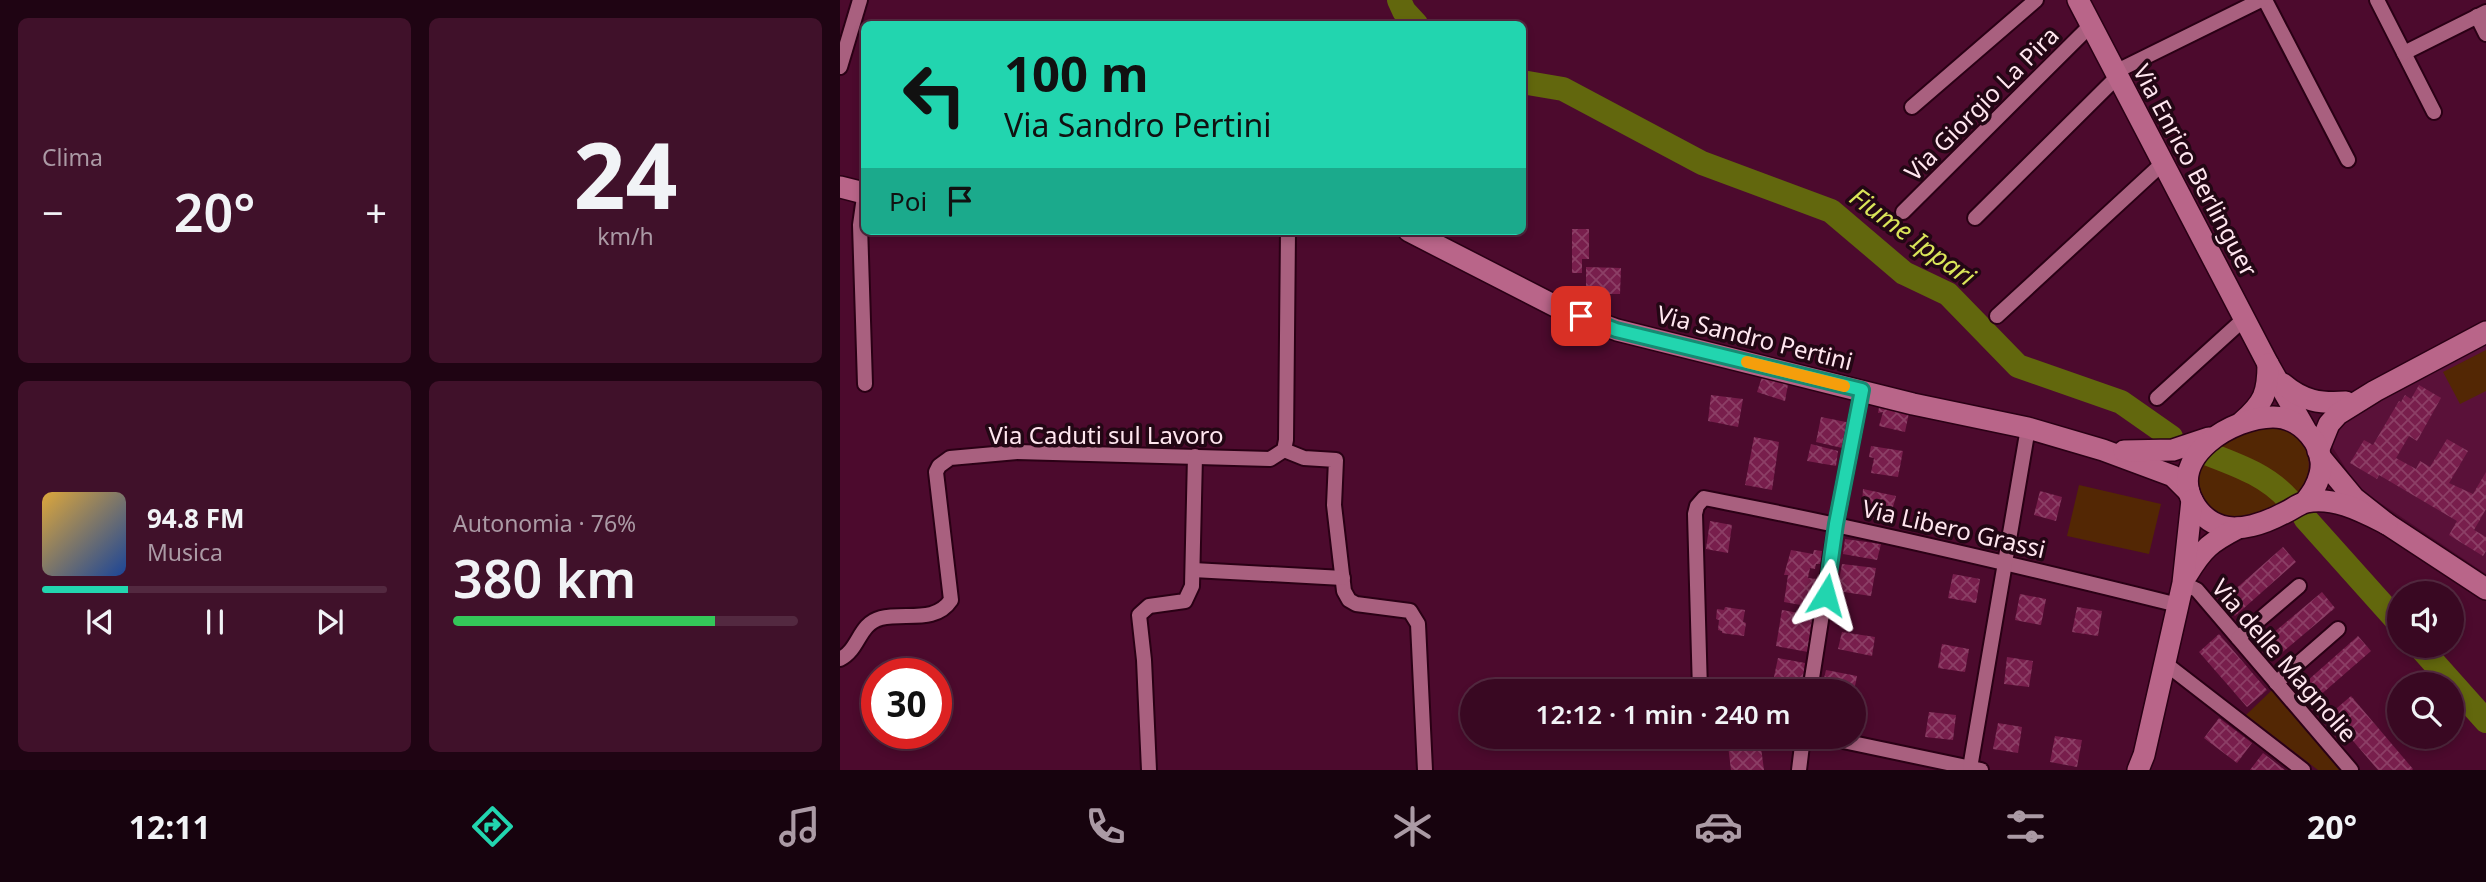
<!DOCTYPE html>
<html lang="it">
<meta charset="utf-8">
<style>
body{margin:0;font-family:"Noto Sans",sans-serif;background:#40112a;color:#f1f3f6;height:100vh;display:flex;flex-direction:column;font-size:26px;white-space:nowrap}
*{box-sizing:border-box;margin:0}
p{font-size:23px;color:#ab9aa5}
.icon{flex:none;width:38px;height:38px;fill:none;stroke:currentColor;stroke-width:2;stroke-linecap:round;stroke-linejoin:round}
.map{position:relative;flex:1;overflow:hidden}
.sheet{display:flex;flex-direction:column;gap:18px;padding:18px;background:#1f0413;width:840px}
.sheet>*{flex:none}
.guide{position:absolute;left:21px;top:21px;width:665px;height:214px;border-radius:10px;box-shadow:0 4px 10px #0003,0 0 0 2px #532940;background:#22d5af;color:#111;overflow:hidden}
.controls{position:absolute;left:1547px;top:581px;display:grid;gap:14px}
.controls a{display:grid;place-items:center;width:77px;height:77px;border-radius:50%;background:#390822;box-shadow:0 4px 10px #0003,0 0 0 2px #532940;font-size:35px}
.speed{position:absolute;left:21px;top:658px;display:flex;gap:14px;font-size:35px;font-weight:700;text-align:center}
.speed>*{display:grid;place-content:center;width:91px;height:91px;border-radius:50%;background:#390822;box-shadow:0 4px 10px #0003,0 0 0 2px #532940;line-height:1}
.speed .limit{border:10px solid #d22;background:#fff;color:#111}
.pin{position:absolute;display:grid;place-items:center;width:60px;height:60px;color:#fff;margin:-30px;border-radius:14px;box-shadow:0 4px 10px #0006}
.me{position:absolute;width:77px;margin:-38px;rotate:8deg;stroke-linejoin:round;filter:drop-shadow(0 0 5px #0008)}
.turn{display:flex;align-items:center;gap:24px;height:147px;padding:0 28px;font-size:32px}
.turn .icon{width:91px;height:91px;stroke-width:2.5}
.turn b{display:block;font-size:49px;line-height:60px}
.then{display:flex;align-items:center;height:66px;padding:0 28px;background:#0003;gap:14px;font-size:26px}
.big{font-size:52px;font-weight:600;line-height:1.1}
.sheet .tile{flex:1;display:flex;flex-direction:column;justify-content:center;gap:10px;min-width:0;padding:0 24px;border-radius:10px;background:#40112a}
.sheet .dial{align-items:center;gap:0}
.dial b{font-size:91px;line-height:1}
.song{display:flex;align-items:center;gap:21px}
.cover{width:84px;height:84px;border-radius:10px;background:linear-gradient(135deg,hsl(40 70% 55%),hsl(220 70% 35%))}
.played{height:7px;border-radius:4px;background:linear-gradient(90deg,#22d5af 25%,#532940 25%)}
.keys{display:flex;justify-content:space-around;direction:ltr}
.heat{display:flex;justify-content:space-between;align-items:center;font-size:38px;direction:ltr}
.charge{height:10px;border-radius:5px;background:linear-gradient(90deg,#34c759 76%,#532940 0)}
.sheet .tiles{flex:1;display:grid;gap:18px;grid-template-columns:repeat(2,1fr)}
.trip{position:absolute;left:620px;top:679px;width:406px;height:70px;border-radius:35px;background:#390822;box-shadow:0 4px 10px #0003,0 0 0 2px #532940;font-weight:600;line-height:70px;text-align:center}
.dock{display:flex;height:112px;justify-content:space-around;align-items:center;background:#17030e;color:#ab9aa5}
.dock .icon{width:49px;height:49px}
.dock .selected{color:#22d5af}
.dock b{font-size:32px;color:#f1f3f6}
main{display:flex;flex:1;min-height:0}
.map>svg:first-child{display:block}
</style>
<main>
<section class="sheet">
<div class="tiles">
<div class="tile"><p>Clima</p>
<div class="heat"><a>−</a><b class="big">20°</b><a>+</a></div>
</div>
<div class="tile dial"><b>24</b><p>km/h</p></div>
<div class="tile">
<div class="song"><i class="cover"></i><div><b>94.8 FM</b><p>Musica</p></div></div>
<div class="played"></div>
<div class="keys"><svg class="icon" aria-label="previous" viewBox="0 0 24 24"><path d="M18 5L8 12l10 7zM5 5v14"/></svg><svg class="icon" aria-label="pause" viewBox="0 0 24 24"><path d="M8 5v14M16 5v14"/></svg><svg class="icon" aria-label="next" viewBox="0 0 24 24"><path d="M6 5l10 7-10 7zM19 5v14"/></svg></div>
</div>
<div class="tile"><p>Autonomia · 76%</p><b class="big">380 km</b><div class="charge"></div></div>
</div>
</section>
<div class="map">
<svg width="1646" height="770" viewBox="0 0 1646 770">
<defs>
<pattern id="building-cross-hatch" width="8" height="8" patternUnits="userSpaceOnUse" patternTransform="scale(1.75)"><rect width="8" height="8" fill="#781e4c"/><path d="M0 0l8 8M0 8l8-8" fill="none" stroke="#8c3f66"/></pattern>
</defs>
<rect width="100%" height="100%" fill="#4c0a2d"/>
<polygon fill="#5a1139" points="1646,344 1646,574 1518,488 1493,448 1492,441 1502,420"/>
<g fill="#532704">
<polygon points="1646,350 1646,391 1620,404 1603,372"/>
<path d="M1424 425C1432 427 1444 427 1451 431 1474 445 1474 480 1455 496 1446 504 1435 506 1425 510 1416 513 1403 519 1394 518 1379 517 1361 505 1358 489 1357 482 1358 474 1358 467L1381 441Z"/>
<polygon points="1239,485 1321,504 1309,554 1227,536"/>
<polygon points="1432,690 1500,770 1478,770 1406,715"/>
</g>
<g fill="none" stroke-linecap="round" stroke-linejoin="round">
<g stroke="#62670d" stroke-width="24">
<polyline points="559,0 564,11 576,24"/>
<polyline points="682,82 723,89 862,163 991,211 1064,273 1108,294 1178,366 1281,402 1331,437"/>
<path d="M1366 453C1397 465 1427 475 1449 500"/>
<polyline points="1465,518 1559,623"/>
<polyline points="1579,646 1646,721"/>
</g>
</g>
<g fill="url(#building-cross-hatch)">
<polygon points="732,229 749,229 749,259 742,259 742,273 732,273"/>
<polygon points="746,267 781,268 780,294 746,294"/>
<polygon points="923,374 949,379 945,401 917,392"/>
<polygon points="1579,385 1601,398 1577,441 1569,436 1556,458 1576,469 1580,461 1590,467 1607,439 1628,451 1609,483 1633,494 1646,472 1646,509 1634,530 1646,537 1646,551 1643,556 1609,535 1617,521 1539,475 1537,479 1510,463 1524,440 1533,445 1559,401 1561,402 1565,395 1571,399"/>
<polygon points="871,395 903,399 898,427 868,421"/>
<polygon points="1040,402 1070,408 1065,432 1039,426 1043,412 1038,413"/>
<polygon points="981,417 1016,424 1011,450 976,442"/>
<polygon points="914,437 939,442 932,490 905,485"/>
<polygon points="971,444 998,451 996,466 967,461"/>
<polygon points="1031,446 1063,451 1058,477 1031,473 1034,458 1029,457"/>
<polygon points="1023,489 1056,496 1049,522 1025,517 1029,503 1022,503"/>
<polygon points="1200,491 1222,497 1216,521 1194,515"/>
<polygon points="870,521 892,525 888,553 866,549"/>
<polygon points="1005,539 1041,544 1037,560 1003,554"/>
<polygon points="1443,547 1456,562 1395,616 1382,601"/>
<polygon points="951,550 973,554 974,550 982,551 980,564 976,564 975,569 970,568 968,578 978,579 972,607 944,602 948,575 944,575"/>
<polygon points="1002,564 1036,568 1031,596 997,591"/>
<polygon points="1113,574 1140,579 1136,603 1108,598"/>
<polygon points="1482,592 1495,608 1432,661 1419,645"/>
<polygon points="1180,594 1206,599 1201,625 1175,620"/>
<polygon points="885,607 905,610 903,622 906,623 904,636 882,633 882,631 878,630 879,620 876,619 877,609 884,610"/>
<polygon points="1237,607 1262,611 1258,636 1232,632"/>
<polygon points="942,610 976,616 968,652 936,646"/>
<polygon points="1002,632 1035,637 1032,656 998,649"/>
<polygon points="1379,634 1427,690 1407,707 1359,652"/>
<polygon points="1518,636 1531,651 1470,704 1458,689"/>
<polygon points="1102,644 1129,649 1125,672 1098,668"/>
<polygon points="1167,657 1193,661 1189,687 1164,684"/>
<polygon points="938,658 965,663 961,691 931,691"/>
<polygon points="986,670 1017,676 1014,691 981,691"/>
<polygon points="1511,696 1573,769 1572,770 1538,770 1490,714"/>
<polygon points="1089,712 1116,715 1113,740 1085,737"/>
<polygon points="1379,718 1412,743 1397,763 1364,738"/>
<polygon points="1158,723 1182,727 1178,753 1153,749"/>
<polygon points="1215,736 1242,740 1237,767 1210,762"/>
<polygon points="920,740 924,770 891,770 888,745"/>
<polygon points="1423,753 1445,770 1410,770"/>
</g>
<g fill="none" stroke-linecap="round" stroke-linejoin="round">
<defs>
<g id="street">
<polyline points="1425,0 1508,160"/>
<polyline points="1537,0 1594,112"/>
<polyline points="1637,16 1646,34"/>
<polyline points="1564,53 1646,12"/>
<polyline points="0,67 20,0"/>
<polyline points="1275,72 1421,0"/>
<polyline points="1072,107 1196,0"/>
<polyline points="24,197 20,225 25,384"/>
<polyline points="1063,212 1251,25"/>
<polyline points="1135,218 1277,77"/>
<polyline points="1157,316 1323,163"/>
<polyline points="1317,398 1404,319"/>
<polyline points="444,450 464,458 496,460 494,505 504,591 509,600 516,604 570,611 578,624 585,770"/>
<polyline points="353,570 503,578"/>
<polyline points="1343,583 1357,590 1511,770"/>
<polyline points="1398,638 1459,586"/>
<path d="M0 659C20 649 18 624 41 618 65 612 95 624 111 600L96 472 99 466 110 458 177 452 430 459 444 450 446 440 448 231"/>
<polyline points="1326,664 1463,770"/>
<polyline points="1436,683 1498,629"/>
<path d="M860 691 855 514 857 506 864 498C1024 529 1181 566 1338 605"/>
<polyline points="970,691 996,524 1022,390"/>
<polyline points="984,737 1141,770"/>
<polyline points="1130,768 1188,428"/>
<polyline points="309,770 304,660 299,615 309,606 345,601 352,586 355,456"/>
<polyline points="959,770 963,737"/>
</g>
<g id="secondary">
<polyline points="1238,0 1428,364 1465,429"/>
<polyline points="0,187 24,193"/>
<polyline points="569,231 723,310 777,330 1073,404 1188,428 1263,450 1333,476 1349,492"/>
<path d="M1443 384C1463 401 1480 404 1506 402"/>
<path d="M1402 422C1424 403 1428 393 1428 364"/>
<polyline points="1284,451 1333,450 1369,438"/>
<polyline points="1478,451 1489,424 1498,414 1535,391 1646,332"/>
<polyline points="1480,457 1514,498 1547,524 1646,589"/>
<path d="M1465 502C1472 493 1477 486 1480 474 1487 446 1461 417 1433 417 1393 417 1328 456 1353 502 1359 513 1369 522 1381 526 1400 532 1425 523 1442 514 1450 511 1458 504 1466 502 1494 496 1523 512 1547 524"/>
<path d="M1347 575C1363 548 1371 542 1398 528"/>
<polyline points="1298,770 1304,755 1343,583 1352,500"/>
</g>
</defs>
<use href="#street" stroke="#2a0015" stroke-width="18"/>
<use href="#secondary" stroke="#2a0015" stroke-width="24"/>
<use href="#street" stroke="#a9607f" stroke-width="14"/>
<use href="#secondary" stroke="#b96589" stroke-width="21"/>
</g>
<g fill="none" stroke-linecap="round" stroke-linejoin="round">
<defs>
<polyline id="route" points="741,316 776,330 1022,390 996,524 986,595"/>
</defs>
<use href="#route" stroke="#168a72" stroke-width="18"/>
<use href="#route" stroke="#22d5af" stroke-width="12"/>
<polyline stroke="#f59e0b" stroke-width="12" points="907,362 1004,386"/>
</g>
<g text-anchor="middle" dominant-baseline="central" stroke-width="7" stroke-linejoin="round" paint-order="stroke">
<g font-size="24" fill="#ffe6ef" stroke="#220714">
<text transform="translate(1141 103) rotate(-45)">Via Giorgio La Pira</text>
<text transform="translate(1356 170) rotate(62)">Via Enrico Berlinguer</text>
<text transform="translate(915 337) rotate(14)">Via Sandro Pertini</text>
<text x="266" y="434">Via Caduti sul Lavoro</text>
<text transform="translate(1114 528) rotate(13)">Via Libero Grassi</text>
<text transform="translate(1445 660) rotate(49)">Via delle Magnolie</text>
</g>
<g font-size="26" font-style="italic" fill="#dae559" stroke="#220714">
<text transform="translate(1073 236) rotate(36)">Fiume Ippari</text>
</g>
</g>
</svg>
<div class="controls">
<a><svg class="icon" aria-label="sound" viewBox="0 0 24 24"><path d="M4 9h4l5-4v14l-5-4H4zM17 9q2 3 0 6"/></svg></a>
<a><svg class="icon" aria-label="search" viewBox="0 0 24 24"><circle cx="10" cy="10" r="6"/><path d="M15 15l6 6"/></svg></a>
</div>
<div class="speed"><div class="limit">30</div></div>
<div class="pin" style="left:741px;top:316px;background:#d93025"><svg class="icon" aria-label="arrive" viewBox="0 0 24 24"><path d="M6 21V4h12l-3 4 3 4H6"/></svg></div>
<svg class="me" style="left:986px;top:595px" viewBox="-20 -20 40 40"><path d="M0-17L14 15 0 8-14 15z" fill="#22d5af" stroke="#fff" stroke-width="4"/></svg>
<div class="trip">12:12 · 1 min · 240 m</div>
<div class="guide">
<div class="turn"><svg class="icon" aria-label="left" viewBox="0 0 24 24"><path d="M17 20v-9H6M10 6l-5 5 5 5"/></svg><div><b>100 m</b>Via Sandro Pertini</div></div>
<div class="then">Poi<svg class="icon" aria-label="arrive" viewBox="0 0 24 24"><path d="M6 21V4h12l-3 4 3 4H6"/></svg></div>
</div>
</div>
</main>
<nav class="dock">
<b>12:11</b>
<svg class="icon selected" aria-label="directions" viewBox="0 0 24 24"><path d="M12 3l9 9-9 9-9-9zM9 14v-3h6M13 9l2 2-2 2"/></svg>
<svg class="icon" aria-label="music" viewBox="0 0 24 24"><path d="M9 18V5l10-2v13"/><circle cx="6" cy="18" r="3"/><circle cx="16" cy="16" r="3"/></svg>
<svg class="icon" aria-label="phone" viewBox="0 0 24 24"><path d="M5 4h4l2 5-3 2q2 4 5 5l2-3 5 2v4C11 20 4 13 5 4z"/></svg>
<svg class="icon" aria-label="climate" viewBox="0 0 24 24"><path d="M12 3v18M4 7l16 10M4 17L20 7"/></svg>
<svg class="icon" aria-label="car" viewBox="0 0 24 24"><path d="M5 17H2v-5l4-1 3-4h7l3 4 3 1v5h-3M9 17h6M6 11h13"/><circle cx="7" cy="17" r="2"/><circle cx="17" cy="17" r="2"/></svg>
<svg class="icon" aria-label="filters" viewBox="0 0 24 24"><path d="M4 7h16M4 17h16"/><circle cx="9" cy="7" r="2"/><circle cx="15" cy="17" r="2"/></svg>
<b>20°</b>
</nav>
